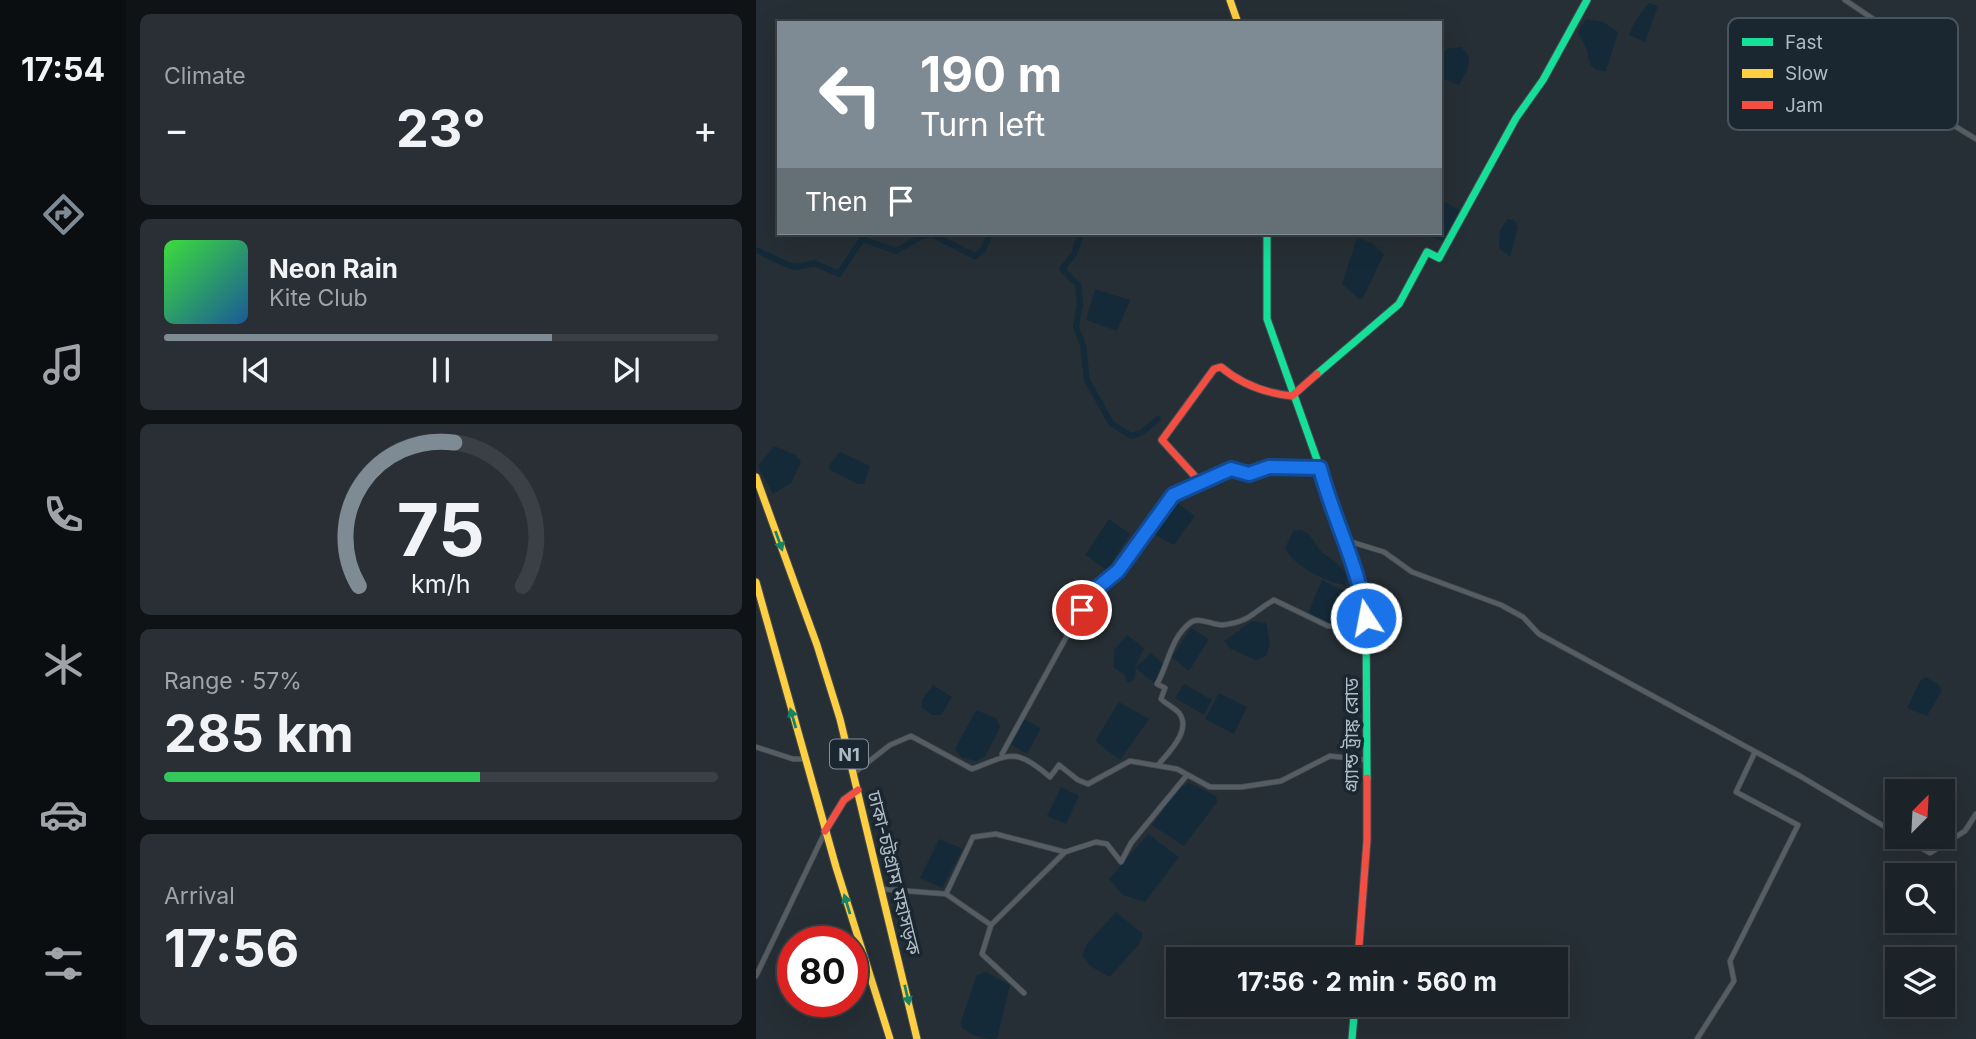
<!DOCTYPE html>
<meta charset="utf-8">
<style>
body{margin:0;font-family:Inter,"Noto Sans Bengali",sans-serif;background:#292f34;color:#f1f3f6;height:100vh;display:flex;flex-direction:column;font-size:26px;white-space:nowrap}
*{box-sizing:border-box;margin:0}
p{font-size:23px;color:#a0a4a8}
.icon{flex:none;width:38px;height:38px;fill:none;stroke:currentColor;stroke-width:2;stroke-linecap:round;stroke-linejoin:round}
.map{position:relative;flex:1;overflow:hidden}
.side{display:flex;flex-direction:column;gap:14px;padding:14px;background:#0f1316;width:630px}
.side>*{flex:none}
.guide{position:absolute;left:21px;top:21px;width:665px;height:214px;border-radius:0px;box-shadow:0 7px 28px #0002,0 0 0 2px #3a4045;background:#7f8b94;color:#fff;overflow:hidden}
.needle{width:46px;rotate:24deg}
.buttons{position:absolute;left:1129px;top:779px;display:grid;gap:14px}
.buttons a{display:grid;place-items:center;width:70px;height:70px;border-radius:0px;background:#1c2328;box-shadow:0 7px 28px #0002,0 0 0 2px #3a4045;font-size:35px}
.speed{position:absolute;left:21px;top:926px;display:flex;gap:14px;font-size:35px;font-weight:700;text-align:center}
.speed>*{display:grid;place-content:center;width:91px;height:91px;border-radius:50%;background:#1c2328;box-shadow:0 7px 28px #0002,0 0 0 2px #3a4045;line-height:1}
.speed .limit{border:10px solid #d22;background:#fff;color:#111}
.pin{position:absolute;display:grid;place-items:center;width:60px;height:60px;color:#fff;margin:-30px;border:4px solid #fff;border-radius:50%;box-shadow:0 2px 7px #0007}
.me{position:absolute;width:77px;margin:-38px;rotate:349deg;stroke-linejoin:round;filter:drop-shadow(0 0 5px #0008)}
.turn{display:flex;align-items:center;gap:24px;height:147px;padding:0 28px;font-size:32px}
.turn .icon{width:91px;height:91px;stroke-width:2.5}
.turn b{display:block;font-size:49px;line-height:60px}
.then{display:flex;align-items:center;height:66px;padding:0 28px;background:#0003;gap:14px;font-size:26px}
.big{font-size:52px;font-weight:700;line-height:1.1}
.side .card{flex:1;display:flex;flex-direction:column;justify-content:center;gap:10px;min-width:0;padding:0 24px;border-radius:10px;background:#292f34}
.side .dial{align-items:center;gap:0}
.dial svg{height:182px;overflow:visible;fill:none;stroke:#3a4045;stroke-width:7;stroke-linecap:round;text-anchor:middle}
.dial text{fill:#f1f3f6;stroke:none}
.song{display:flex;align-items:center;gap:21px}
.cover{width:84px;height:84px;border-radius:10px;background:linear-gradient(135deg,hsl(120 70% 55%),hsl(210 70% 35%))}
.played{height:7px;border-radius:4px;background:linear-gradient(90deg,#7f8b94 70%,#3a4045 70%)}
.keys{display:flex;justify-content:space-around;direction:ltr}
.heat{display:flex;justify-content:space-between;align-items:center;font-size:38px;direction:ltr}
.charge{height:10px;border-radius:5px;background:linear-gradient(90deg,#34c759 57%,#3a4045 0)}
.trip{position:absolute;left:410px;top:947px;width:402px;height:70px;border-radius:0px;background:#1c2328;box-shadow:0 7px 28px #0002,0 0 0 2px #3a4045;font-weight:700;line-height:70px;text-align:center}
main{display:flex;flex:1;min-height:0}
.tabs{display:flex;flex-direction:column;width:126px;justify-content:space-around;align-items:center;background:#0b0e10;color:#a0a4a8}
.tabs .icon{width:49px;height:49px}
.tabs .on{color:#7f8b94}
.tabs b{font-size:32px;color:#f1f3f6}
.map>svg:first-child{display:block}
</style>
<main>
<nav class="tabs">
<b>17:54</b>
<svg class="icon on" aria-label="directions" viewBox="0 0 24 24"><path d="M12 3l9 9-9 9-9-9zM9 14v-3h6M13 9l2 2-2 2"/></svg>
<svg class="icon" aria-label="music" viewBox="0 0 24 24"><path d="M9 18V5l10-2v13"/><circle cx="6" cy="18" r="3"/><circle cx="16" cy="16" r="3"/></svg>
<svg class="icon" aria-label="phone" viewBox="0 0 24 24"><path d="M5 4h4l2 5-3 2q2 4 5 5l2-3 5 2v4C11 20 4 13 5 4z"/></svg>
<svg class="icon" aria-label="climate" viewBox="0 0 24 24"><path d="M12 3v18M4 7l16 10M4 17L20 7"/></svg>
<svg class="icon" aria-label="car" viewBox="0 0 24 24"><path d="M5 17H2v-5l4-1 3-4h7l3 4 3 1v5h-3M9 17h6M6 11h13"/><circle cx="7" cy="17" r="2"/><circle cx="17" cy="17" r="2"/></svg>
<svg class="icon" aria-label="filters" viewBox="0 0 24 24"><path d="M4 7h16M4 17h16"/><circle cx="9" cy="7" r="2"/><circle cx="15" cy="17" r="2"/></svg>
</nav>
<section class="side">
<div class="card"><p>Climate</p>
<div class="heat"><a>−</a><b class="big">23°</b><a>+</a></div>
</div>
<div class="card">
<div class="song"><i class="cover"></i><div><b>Neon Rain</b><p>Kite Club</p></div></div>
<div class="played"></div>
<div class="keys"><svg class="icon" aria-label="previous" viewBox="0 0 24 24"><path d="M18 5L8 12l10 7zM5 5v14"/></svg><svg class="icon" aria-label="pause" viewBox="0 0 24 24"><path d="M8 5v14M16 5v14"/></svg><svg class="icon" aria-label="next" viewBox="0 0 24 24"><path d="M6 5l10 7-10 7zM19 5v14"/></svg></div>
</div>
<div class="card dial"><svg viewBox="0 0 100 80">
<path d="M14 69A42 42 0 1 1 86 69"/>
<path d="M14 69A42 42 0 0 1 56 6" stroke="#7f8b94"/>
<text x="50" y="56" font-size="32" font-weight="700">75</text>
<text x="50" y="72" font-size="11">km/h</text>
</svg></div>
<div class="card"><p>Range · 57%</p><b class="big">285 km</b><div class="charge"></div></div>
<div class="card"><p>Arrival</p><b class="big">17:56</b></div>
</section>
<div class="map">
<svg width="1220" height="1039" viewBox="0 0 1220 1039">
<rect width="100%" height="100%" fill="#262f35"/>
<g fill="#152a39">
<polygon points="893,3 902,6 889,42 873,35 879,21"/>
<path d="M830 19 847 22 862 32 850 71C831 70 835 62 830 48 828 42 824 38 822 32Z"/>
<polygon points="705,47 713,56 712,68 703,85 684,77 684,59 690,49"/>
<polygon points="684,200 704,210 687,241 666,233 684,233"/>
<polygon points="751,219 758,220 762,227 754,257 743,248 744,230"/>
<polygon points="601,238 616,243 628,254 607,298 603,299 586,284"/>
<polygon points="339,289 374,300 361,331 330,320"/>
<polygon points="18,446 40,455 45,462 35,483 17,494 2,466"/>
<polygon points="84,452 114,466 108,484 102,484 74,470 73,465"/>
<polygon points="420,502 439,516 418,545 401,536 397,529"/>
<polygon points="353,519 374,534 351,570 329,555"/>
<path d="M545 530C556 534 557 541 564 550 575 562 594 566 590 585 572 583 537 566 529 548L537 531Z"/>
<polygon points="566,580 589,592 585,624 574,625 552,613"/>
<polygon points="496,621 510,623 514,644 510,656 500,660 475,649 468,641"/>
<polygon points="435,628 453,639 433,671 416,657"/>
<polygon points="371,635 388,648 379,668 395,653 408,665 398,683 380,668 378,680 371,683 368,674 358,668 358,650"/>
<polygon points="1170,677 1182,684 1186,690 1171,716 1151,708 1164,681"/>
<polygon points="428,684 456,700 448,715 419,698"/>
<polygon points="177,685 196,697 185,715 176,715 166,707 166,700"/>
<polygon points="463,693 491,707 478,734 449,719"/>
<polygon points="363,702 393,719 364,760 339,741"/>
<polygon points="220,710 240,718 244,727 229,757 220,761 205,757 199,749"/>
<polygon points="267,719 285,728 271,754 254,744"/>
<polygon points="433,783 460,796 461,802 428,846 396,825 423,788"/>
<polygon points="305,787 323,796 310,824 291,816"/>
<polygon points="392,834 423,857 389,902 367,895 353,879"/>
<polygon points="183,839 207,849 186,888 164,878"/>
<polygon points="360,912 387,934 384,943 354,977 334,966 326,955 331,944"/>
<path d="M230 972 254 985 241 1039C228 1039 217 1036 206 1028L205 1021 221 975Z"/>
</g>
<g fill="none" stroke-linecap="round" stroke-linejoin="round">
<g stroke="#152a39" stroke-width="6">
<polyline points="325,233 318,254 306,269 322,285 324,304 320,327 327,345 331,380 355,423 375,436 385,433 402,419"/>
<polyline points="0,250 32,265 41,267 58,263 83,274 106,239 140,251 167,236 177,235 219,256 227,250 234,233"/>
</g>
<defs>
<g id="street">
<polyline points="1089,0 1169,54 1173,63 1156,100 1220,139"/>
<polyline points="586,539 628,552 656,572 745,605 767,617 783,634 1044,776 1141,834"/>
<polyline points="0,747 37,759 49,759"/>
<polyline points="246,754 334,594 362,571 417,495 475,469 493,474 513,467 564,468"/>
<path d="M403 764C413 752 436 730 423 713 419 708 410 704 405 699L409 688 401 684C412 665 415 637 434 623 443 616 456 625 466 625 495 622 496 612 518 600L572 626 610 627"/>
<path d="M98 773 134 745 155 736 216 769C254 755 258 746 294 777L303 765 322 780 332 784 374 761 421 769 454 787H486L525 781 574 756 611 760"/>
<polyline points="1145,836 1174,853 1209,831 1220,814"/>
<polyline points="126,889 190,894 217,837 240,834 309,852 340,842 351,844 365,862 375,843 431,775"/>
<polyline points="190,894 235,925 226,954 268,993"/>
<polyline points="235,925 309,852"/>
<polyline points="0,976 69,832"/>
<polyline points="941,1039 978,981 974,961 1042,825 980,792 999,752"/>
</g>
<g id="fast">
<polyline points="511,233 511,319 564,468 585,539 602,578 610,618 611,778"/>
<polyline points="561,374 643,304 671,252 683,258 760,118 787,80 831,0"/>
<polyline points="596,1039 599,1004"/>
</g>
<g id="slow">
<polyline points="474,0 482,23"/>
<polyline points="0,477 61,645 84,719 161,1039"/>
<polyline points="0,582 80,867 134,1039"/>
</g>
<g id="jam">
<path d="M446 484 406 440 458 369 465 367C486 385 509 393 536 396L561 374"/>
<polyline points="69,831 88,800 102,790"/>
<polyline points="602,959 611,840 611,778"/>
</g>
</defs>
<use href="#street" stroke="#434c52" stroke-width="6"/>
<use href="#fast" stroke="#434c52" stroke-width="9"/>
<use href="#slow" stroke="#434c52" stroke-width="9"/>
<use href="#jam" stroke="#434c52" stroke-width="9"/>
<use href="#street" stroke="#565d63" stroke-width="4.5"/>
<use href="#fast" stroke="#16e098" stroke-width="7"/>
<use href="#slow" stroke="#ffcf43" stroke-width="7"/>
<use href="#jam" stroke="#f24e42" stroke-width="7"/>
</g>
<defs><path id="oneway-solid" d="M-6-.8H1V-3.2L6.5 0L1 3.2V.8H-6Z" transform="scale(1.75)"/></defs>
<g fill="#188364">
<use href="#oneway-solid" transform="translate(23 541) rotate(70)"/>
<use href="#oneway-solid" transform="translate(37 718) rotate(-106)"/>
<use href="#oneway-solid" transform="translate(91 904) rotate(-107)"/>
<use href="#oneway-solid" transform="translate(151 995) rotate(77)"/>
</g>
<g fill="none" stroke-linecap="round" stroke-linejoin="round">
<defs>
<path id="route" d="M326 610 334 594 362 571 417 495 475 469 493 474 513 467 564 468C577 519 603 566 610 618"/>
</defs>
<use href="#route" stroke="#114b97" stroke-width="18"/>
<use href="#route" stroke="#1a73e8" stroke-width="12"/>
</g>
<g text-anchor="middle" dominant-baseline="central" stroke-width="7" stroke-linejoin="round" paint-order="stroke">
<rect fill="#1a2630" stroke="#828f9a" stroke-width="2" x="74" y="739.5" width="38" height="29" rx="5"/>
<g font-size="18" font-weight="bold" fill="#afbcc7">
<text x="93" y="754">N1</text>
</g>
<g font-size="19" fill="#afbcc7" stroke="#1a2630">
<text transform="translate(595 735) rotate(-90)">গ্র্যান্ড ট্রাঙ্ক রোড</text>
<text transform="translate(138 873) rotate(76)">ঢাকা-চট্টগ্রাম মহাসড়ক</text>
</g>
</g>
<rect x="972" y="18" width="230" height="112" rx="10" fill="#1a2630" stroke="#47535d" stroke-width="2"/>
<rect x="986" y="38" width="31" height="8" fill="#16e098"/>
<rect x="986" y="69" width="31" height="9" fill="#ffcf43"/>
<rect x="986" y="101" width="31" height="8" fill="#f24e42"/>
<g font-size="19" fill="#afbcc7">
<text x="1029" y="49">Fast</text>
<text x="1029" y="80">Slow</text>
<text x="1029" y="112">Jam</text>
</g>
</svg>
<div class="buttons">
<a><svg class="needle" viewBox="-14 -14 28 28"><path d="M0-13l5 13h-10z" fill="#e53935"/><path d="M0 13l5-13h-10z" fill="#a0a4a8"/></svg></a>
<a><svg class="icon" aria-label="search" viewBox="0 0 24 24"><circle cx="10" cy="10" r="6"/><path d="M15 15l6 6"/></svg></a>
<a><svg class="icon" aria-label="layers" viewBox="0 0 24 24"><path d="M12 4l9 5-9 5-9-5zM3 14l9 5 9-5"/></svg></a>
</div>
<div class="speed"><div class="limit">80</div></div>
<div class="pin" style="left:326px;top:610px;background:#d93025"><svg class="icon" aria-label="arrive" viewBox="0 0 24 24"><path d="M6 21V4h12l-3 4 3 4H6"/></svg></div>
<svg class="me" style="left:610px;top:618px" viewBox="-20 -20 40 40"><circle r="17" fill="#1a73e8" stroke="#fff" stroke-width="3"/><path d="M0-11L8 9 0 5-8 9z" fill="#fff"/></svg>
<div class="trip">17:56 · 2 min · 560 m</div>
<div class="guide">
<div class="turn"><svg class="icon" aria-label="left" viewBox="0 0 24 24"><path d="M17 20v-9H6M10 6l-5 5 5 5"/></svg><div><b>190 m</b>Turn left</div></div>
<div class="then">Then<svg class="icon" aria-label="arrive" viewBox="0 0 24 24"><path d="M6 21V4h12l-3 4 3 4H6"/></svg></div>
</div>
</div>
</main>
